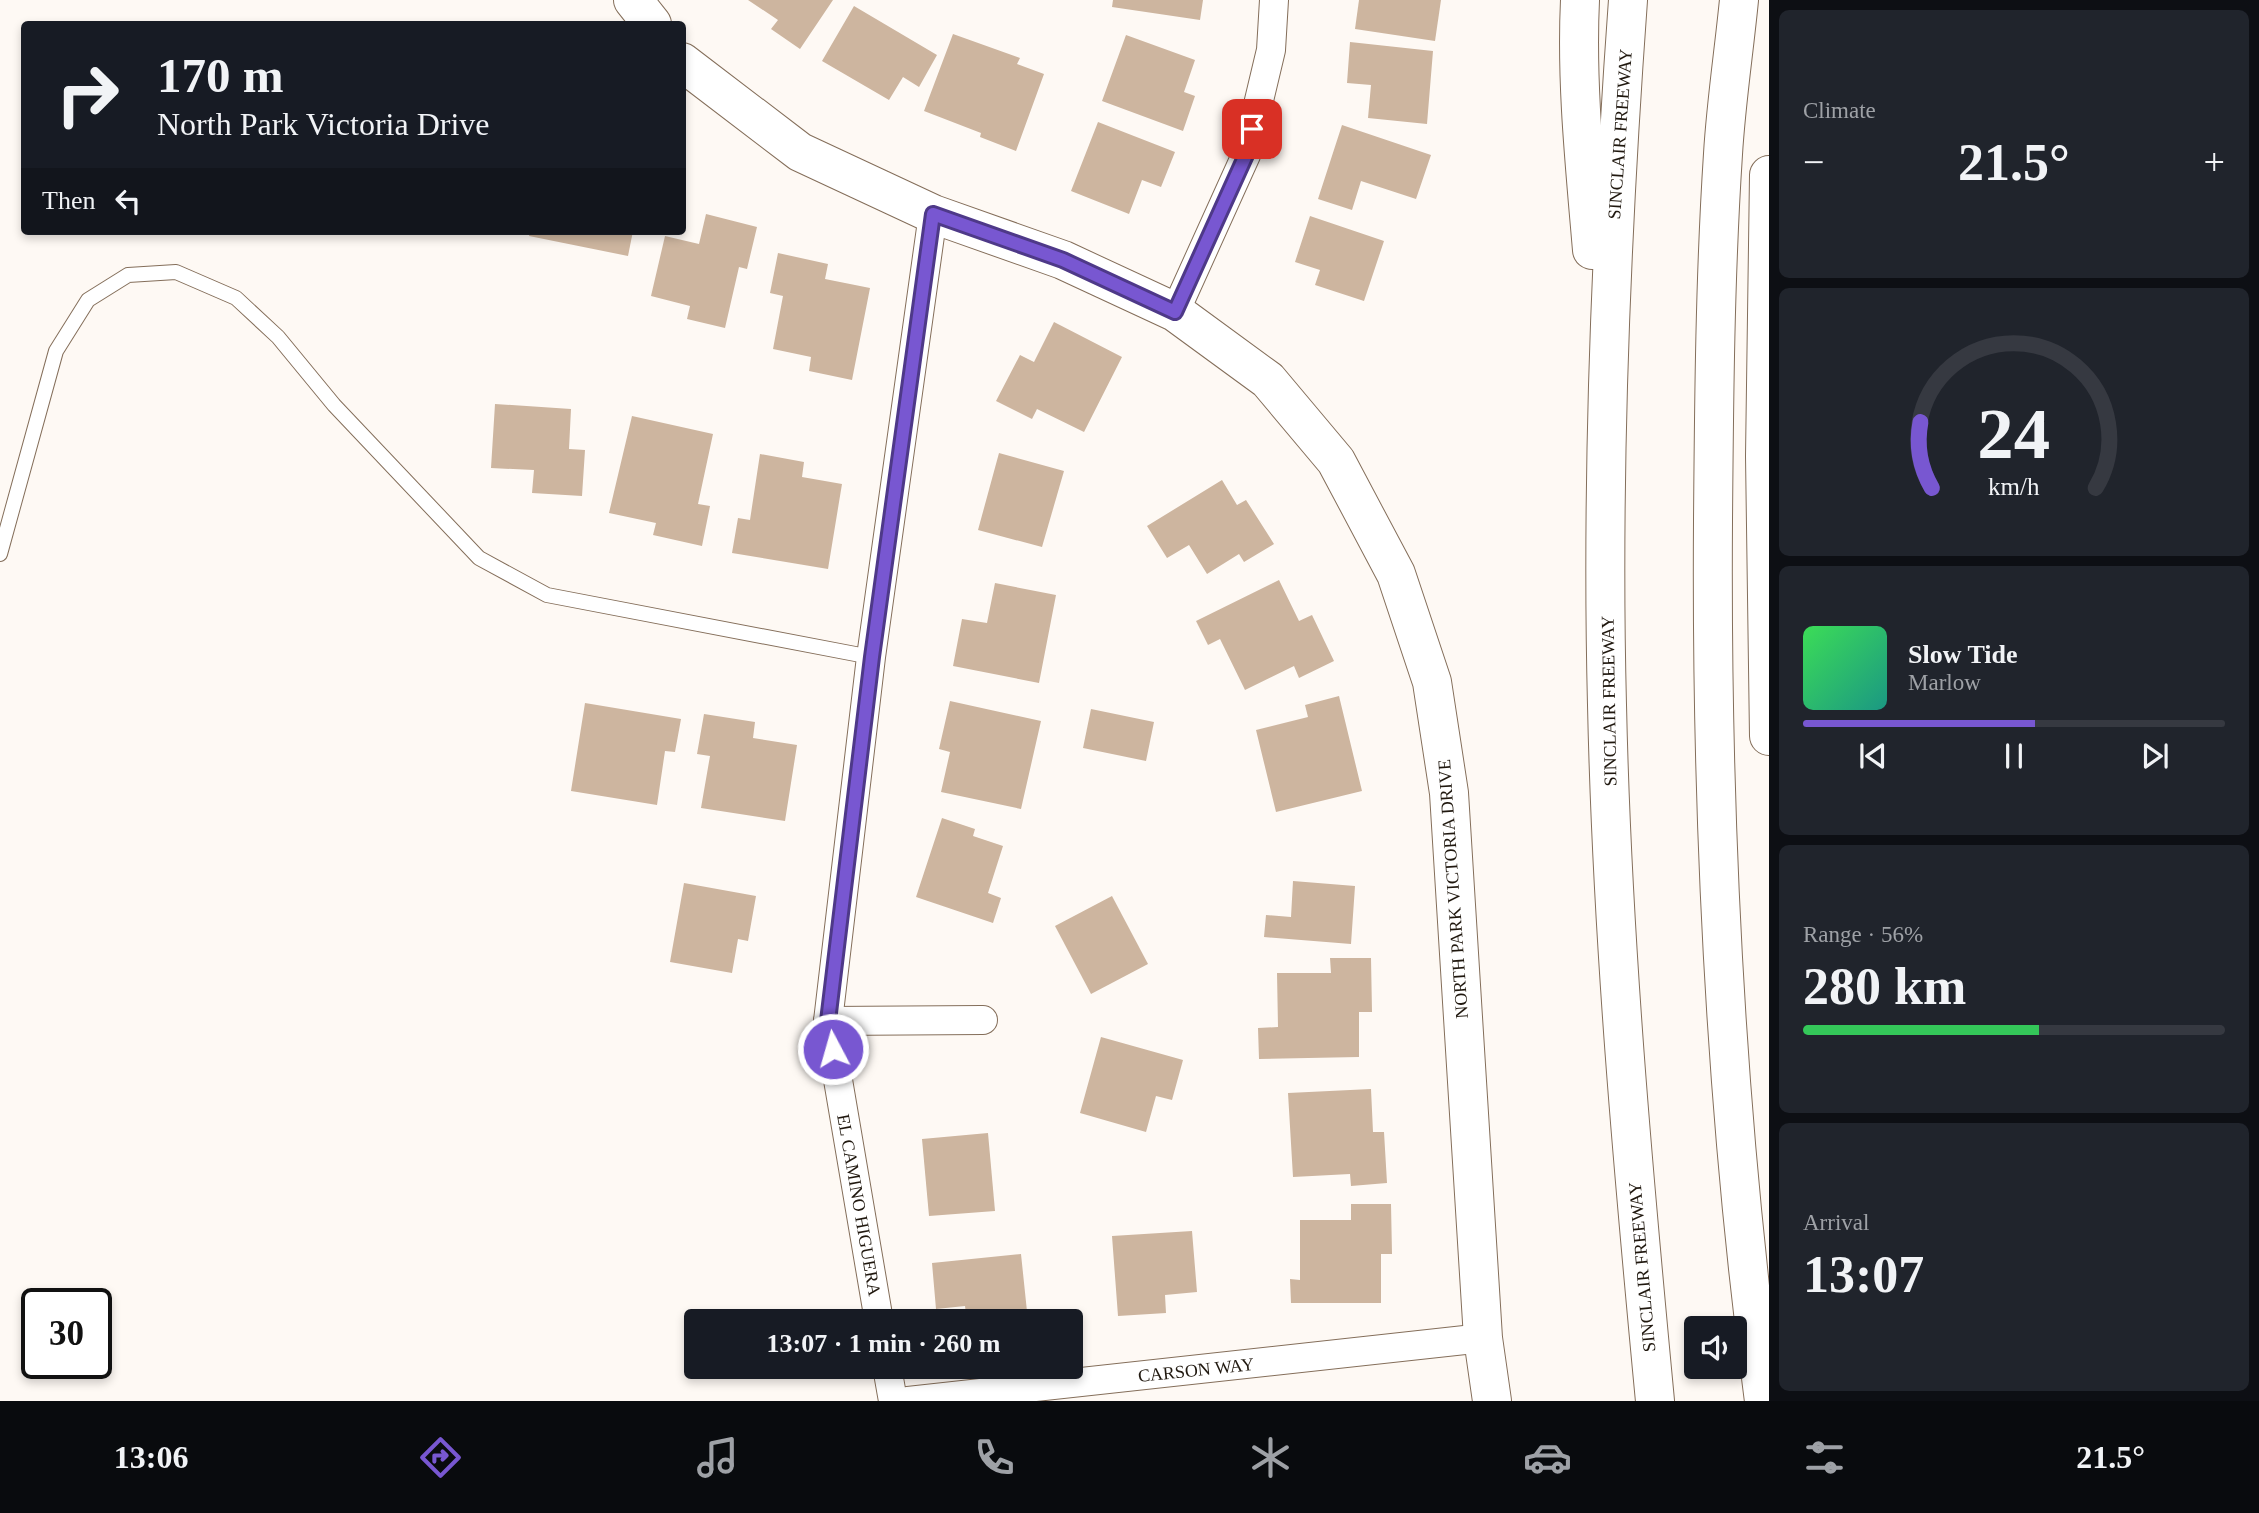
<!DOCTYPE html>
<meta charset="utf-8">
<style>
body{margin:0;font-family:Georgia,serif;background:#20242c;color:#f1f3f6;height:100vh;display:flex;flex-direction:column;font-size:26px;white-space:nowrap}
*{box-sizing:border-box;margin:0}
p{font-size:23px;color:#9ea1a6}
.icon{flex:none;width:38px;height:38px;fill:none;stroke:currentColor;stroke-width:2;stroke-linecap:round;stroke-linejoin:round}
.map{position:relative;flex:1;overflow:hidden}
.drawer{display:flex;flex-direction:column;gap:10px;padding:10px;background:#0d0f14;width:490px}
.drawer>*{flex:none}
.hud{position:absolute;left:21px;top:21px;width:665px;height:214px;border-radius:7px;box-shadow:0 4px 10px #0003;background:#171b24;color:#f1f3f6;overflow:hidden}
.buttons{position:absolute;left:1684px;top:1316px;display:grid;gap:14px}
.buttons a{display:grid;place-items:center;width:63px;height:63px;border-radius:7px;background:#171b24;box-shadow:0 4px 10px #0003;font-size:35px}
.speed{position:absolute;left:21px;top:1288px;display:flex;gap:14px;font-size:35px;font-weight:700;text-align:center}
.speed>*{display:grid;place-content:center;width:91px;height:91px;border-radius:50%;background:#171b24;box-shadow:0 4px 10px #0003;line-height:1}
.speed .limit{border:4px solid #111;border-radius:10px;background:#fff;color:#111}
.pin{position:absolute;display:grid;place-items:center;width:60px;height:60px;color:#fff;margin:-30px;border-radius:14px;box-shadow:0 4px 10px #0006}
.me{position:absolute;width:77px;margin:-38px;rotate:354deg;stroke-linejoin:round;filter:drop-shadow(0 0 5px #0008)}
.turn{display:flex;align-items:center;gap:24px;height:147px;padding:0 21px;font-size:32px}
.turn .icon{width:91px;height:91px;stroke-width:2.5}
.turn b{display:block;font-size:49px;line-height:60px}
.then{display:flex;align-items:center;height:66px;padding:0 21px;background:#0003;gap:14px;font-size:26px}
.big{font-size:52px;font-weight:600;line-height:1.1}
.drawer .widget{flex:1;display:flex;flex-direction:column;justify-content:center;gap:10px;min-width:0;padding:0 24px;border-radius:10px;background:#20242c}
.drawer .dial{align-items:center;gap:0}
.dial svg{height:182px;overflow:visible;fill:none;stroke:#363941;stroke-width:7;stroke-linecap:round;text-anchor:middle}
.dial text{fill:#f1f3f6;stroke:none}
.song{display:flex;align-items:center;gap:21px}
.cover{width:84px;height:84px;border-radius:10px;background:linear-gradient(135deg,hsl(130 70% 55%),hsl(170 70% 35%))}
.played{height:7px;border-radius:4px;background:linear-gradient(90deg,#7857d1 55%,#363941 55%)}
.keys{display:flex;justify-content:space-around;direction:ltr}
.heat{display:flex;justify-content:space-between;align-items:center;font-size:38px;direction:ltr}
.charge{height:10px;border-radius:5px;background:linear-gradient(90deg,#34c759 56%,#363941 0)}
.trip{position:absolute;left:684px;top:1309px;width:399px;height:70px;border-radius:7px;background:#171b24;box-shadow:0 4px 10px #0003;font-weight:600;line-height:70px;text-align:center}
.tabs{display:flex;height:112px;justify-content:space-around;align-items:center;background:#090b0e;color:#9ea1a6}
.tabs .icon{width:49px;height:49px}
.tabs .on{color:#7857d1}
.tabs b{font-size:32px;color:#f1f3f6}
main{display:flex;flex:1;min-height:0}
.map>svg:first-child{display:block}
</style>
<main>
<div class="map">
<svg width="1769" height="1401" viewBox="0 0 1769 1401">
<rect width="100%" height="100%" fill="#fef9f4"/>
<g fill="#cdb59f">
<polygon points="748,0 833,0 800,49 771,29 778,20"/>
<polygon points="1113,0 1203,0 1200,20 1112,7"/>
<polygon points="1359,0 1441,0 1435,41 1355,29"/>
<polygon points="854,6 937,55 919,87 903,77 889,100 822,61"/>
<polygon points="953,34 1020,58 1017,64 1044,74 1016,151 980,137 981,133 924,111"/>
<polygon points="1126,35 1195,60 1184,92 1195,96 1183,131 1102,101"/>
<polygon points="1350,42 1433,51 1427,124 1368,118 1371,85 1347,83"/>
<polygon points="1098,122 1175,152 1161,187 1142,180 1129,214 1071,191"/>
<polygon points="1342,125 1431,155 1416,199 1361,181 1352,210 1318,199"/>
<polygon points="706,214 757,227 747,269 739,267 725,328 687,319 690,306 651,296 665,236 699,244"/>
<polygon points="1310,216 1384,241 1364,301 1315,285 1320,270 1295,262"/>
<polygon points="531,231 633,231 628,256 529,236"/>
<polygon points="778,253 828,264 825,279 870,288 852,380 809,371 811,357 773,349 783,296 770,293"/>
<polygon points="1054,322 1122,357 1084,432 1037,409 1032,419 996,401 1020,355 1034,362"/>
<polygon points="495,404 571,409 569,449 585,450 582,496 532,493 534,470 491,468"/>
<polygon points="632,416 713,434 698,504 710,506 702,546 653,535 656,523 609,513"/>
<polygon points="999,453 1064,471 1042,547 978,530"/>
<polygon points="760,454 804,462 802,477 842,484 828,569 732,553 738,518 750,520"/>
<polygon points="1222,480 1237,505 1246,500 1274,544 1244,562 1239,554 1207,574 1189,545 1167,558 1147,526"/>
<polygon points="1279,580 1299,621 1312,615 1334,661 1299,678 1294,666 1245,690 1220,639 1208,645 1196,621"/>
<polygon points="995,583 1056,595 1039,683 953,666 962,619 987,623"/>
<polygon points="1339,696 1362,791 1276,812 1256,730 1308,717 1305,705"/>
<polygon points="950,701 1041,721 1021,809 941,792 950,752 939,749"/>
<polygon points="585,703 681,719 675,752 665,751 657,805 571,791"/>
<polygon points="1091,709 1154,722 1146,761 1083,748"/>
<polygon points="704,714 755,722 753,738 797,745 785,821 701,808 710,756 697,754"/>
<polygon points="942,818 975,829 973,836 1003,846 988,893 1001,898 993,923 916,897"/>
<polygon points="1293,881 1355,886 1351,944 1264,937 1266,915 1291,917"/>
<polygon points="684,883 756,896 748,941 738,939 732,973 670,962"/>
<polygon points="1112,896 1148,964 1091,994 1055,926"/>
<polygon points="1330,958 1371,958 1372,1012 1359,1012 1359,1057 1259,1059 1258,1028 1278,1027 1277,973 1331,973"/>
<polygon points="1101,1037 1183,1060 1172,1100 1156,1096 1146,1132 1080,1113"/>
<polygon points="1371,1089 1373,1132 1384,1132 1387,1183 1351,1186 1350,1174 1293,1177 1288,1093"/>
<polygon points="988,1133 995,1211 929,1216 922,1139"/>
<polygon points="1351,1204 1391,1204 1392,1254 1381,1254 1381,1303 1291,1303 1290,1279 1300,1280 1300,1220 1351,1220"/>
<polygon points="1192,1231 1197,1292 1165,1295 1166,1313 1118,1316 1112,1236"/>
<polygon points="1021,1254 1028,1321 967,1321 965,1306 936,1309 932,1263"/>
</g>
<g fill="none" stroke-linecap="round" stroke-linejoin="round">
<defs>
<polyline id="lane" points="0,554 56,351 88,300 128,275 176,272 236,298 278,337 334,405 479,558 547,595 871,657"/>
<g id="street">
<polyline points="1175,312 1246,155 1271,50 1274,0"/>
<polyline points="828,1021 983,1020"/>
<polyline points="879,1321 828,1021 871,657 933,214"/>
<polyline points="887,1367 893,1401"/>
<polyline points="908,1401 1483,1338"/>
</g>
<g id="secondary">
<polyline points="633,0 652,24"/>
<polyline points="682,62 800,152 933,214 1063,260 1175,312 1268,380 1336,461 1396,574 1432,682 1449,793 1483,1338 1492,1401"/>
</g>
<g id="highway">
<path d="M1580 0C1576 83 1585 167 1592 250"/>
<path d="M1628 0C1611 234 1601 470 1607 705 1612 937 1633 1170 1655 1401"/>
<path d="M1739 0C1734 51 1726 103 1723 154 1715 276 1714 399 1713 521 1711 815 1725 1109 1764 1401"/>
<polyline points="1769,175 1765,456 1769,736"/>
</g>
</defs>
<use href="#lane" stroke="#846e5a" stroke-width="16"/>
<use href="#street" stroke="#846e5a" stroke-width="30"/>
<use href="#secondary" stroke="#846e5a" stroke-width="40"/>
<use href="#highway" stroke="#846e5a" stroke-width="40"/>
<use href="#lane" stroke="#fff" stroke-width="14"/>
<use href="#street" stroke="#fff" stroke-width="28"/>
<use href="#secondary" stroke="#fff" stroke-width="38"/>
<use href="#highway" stroke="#fff" stroke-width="38"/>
</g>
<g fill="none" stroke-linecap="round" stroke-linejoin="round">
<defs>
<polyline id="route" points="833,1049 828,1021 872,657 933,214 1063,260 1175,312 1246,155 1252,129"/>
</defs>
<use href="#route" stroke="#4e3988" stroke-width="18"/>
<use href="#route" stroke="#7857d1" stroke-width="12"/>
</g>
<g text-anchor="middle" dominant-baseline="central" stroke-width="5" stroke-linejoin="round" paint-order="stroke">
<g font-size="18" fill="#20180f" stroke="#fff">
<text transform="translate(1620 134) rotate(-86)">SINCLAIR FREEWAY</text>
<text transform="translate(1609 701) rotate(-91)">SINCLAIR FREEWAY</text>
<text transform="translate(1453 889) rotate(-94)">NORTH PARK VICTORIA DRIVE</text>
<text transform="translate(859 1205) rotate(80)">EL CAMINO HIGUERA</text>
<text transform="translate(1642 1267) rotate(-95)">SINCLAIR FREEWAY</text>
<text transform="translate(1196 1370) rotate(-6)">CARSON WAY</text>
</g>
</g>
</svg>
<div class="buttons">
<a><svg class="icon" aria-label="sound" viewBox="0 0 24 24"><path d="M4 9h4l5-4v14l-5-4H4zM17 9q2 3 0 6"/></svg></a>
</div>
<div class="speed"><div class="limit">30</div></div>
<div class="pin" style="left:1252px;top:129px;background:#d93025"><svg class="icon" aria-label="arrive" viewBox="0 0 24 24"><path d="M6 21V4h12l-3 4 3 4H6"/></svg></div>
<svg class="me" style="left:833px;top:1049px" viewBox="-20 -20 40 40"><circle r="17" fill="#7857d1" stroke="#fff" stroke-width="3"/><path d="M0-11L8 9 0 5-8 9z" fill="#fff"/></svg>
<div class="trip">13:07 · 1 min · 260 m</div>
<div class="hud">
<div class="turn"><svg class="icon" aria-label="right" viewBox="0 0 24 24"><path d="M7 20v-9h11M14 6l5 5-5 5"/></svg><div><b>170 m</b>North Park Victoria Drive</div></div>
<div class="then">Then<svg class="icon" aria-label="left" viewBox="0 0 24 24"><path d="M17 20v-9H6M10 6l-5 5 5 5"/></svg></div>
</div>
</div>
<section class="drawer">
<div class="widget"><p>Climate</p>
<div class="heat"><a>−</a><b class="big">21.5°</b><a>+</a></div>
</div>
<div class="widget dial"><svg viewBox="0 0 100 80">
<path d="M14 69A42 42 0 1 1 86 69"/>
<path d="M14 69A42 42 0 0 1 9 40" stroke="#7857d1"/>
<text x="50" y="56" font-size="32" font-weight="700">24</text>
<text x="50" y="72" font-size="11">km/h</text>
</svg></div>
<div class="widget">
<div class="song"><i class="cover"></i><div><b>Slow Tide</b><p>Marlow</p></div></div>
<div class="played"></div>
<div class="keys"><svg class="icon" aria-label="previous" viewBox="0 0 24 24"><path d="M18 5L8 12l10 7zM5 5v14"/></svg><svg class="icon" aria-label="pause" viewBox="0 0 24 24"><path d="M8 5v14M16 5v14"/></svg><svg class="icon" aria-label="next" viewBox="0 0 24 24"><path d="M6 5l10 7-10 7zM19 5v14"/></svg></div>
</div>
<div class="widget"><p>Range · 56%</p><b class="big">280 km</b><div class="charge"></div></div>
<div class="widget"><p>Arrival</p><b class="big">13:07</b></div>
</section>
</main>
<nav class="tabs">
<b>13:06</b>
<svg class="icon on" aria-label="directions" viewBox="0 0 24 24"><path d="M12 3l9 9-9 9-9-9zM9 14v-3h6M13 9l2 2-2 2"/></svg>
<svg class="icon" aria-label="music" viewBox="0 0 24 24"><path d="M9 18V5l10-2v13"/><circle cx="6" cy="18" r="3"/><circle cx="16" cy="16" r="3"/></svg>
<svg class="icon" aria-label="phone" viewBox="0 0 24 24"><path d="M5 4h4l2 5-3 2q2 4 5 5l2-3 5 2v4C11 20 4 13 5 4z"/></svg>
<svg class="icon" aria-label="climate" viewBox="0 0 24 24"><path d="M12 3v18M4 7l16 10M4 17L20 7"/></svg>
<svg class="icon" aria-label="car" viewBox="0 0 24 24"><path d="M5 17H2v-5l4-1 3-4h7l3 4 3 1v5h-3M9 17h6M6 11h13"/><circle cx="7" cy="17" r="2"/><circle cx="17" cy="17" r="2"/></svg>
<svg class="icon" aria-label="filters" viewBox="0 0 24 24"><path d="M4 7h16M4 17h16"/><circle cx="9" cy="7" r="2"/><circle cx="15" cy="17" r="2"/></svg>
<b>21.5°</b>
</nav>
